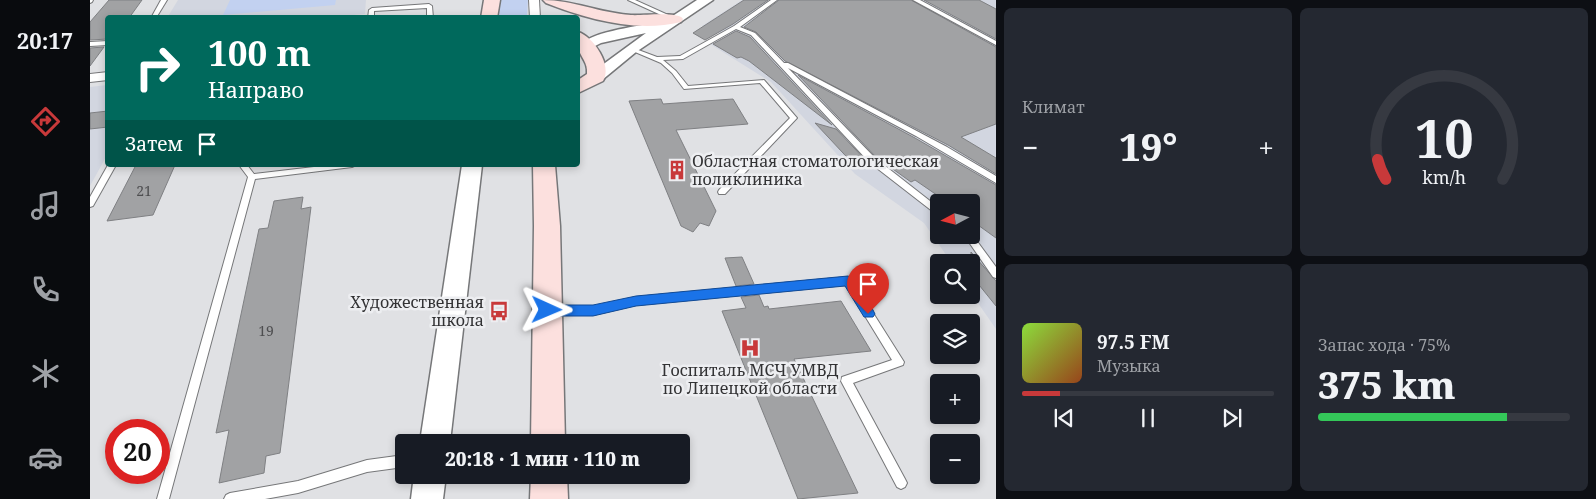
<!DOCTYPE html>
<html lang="ru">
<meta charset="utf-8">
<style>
body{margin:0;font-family:"Noto Serif",serif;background:#242831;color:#f1f3f6;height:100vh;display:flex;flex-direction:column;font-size:19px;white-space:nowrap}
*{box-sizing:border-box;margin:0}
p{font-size:16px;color:#9ea1a6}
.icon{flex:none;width:28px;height:28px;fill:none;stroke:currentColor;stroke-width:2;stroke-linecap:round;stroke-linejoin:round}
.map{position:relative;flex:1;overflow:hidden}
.sheet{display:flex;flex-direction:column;gap:8px;padding:8px;background:#0d0f14;width:600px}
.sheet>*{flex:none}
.banner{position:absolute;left:15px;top:15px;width:475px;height:152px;border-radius:5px;box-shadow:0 2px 8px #0003;background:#00695c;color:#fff;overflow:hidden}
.needle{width:32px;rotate:263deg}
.tools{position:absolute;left:840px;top:194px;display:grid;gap:10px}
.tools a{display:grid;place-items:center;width:50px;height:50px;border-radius:5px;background:#171b24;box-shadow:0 2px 8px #0003;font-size:25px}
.speed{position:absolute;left:15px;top:419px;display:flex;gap:10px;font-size:25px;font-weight:700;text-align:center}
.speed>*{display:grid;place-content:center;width:65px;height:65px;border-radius:50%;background:#171b24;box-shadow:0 2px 8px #0003;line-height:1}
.speed .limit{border:8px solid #d22;background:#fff;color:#111}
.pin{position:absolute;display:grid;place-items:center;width:42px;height:42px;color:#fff;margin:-51px -21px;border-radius:50% 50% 50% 0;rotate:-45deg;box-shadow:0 0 5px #0007}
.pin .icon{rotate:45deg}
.me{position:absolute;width:55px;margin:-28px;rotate:91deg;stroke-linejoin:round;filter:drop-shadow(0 0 4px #0008)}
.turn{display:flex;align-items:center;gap:18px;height:105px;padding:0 20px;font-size:22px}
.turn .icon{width:65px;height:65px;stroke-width:2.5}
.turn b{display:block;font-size:35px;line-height:42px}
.then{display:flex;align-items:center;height:48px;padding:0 20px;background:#0003;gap:10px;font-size:19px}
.big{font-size:38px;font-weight:800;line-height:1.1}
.sheet .tile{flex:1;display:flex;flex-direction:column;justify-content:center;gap:8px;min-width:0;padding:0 18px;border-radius:8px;background:#242831}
.sheet .dial{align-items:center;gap:0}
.dial svg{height:130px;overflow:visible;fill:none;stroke:#363941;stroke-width:7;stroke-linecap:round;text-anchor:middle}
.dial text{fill:#f1f3f6;stroke:none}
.song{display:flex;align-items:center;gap:15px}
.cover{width:60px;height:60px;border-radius:8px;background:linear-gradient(135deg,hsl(90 70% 55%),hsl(20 70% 35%))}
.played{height:5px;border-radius:2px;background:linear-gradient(90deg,#c8393a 15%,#363941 15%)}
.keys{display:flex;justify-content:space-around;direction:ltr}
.heat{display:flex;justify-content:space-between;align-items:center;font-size:28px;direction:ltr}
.charge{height:8px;border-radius:4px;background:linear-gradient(90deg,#34c759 75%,#363941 0)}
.sheet .tiles{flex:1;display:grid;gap:8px;grid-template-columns:repeat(2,1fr)}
.trip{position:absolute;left:305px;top:434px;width:295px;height:50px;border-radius:5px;background:#171b24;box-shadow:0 2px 8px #0003;font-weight:800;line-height:50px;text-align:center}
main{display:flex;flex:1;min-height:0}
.tab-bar{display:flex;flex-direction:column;width:90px;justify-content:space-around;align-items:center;background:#090b0e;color:#9ea1a6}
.tab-bar .icon{width:35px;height:35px}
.tab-bar .selected{color:#c8393a}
.tab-bar b{font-size:22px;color:#f1f3f6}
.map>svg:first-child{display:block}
</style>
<main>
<nav class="tab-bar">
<b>20:17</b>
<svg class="icon selected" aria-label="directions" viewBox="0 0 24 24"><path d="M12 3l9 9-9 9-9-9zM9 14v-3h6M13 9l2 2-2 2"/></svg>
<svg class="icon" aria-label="music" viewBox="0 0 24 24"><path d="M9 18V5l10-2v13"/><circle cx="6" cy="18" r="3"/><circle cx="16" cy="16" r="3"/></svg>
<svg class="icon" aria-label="phone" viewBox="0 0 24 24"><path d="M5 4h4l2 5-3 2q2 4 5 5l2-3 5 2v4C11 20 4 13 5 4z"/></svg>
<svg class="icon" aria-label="climate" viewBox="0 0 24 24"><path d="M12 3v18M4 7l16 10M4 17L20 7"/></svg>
<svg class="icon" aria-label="car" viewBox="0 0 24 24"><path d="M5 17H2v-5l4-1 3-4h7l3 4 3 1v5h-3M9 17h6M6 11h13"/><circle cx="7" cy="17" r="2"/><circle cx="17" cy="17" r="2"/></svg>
</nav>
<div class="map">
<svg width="906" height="499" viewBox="0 0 906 499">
<rect width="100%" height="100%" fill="#e0e1e4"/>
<g fill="#d2d6e0" fill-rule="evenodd">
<polygon points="88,0 276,0 275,14 241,17 77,18"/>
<path d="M652 0H906V329L881 293V262H861L834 223 765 174 681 82 620 44 637 36 612 26ZM849 202H881V235H849Z"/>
<polygon points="17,85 17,155 0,186 0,87"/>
</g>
<g fill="#c2d1f0">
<polygon points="140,0 246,0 245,5 133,15"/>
<polygon points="409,0 438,0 437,17 406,18"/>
</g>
<g fill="#a1a2a4" stroke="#7f8083">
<polygon points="19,0 52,0 39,18 18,18 18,39 0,40 0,22"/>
<polygon points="654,0 678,0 643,24 615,40 603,33"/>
<polygon points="689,0 821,0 906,47 906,124 871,137 906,158 906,174 858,145 695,61 666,32 654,27"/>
<polygon points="834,0 889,0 906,9 906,39"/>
<polygon points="646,31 660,37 742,125 659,61 651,57 647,58 623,44"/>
<polygon points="14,47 0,66 0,48"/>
<polygon points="708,75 825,138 906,185 906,238 881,220 881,202 857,202 825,180 821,182 786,157"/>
<polygon points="571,99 573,104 643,99 658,124 586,130 626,211 619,226 610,223 603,232 591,226 539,101"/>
<polygon points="18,111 18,127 0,129 0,113"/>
<polygon points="725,123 746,129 781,166 767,168"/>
<polygon points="46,165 85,165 63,215 17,221"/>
<polygon points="213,197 211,209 221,207 190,453 176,456 174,473 129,483 139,430 126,433 169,229 178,228 184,201"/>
<polygon points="881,252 906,281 906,306 881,275"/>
<polygon points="652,257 664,284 646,286 635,258"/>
<polygon points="669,295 674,307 678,306 679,309 751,301 781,351 704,359 768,493 708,499 632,311 656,308 651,297"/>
</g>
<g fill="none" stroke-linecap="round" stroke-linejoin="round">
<defs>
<g id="service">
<polygon points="0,0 3,0 2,2 0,3"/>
<polygon points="71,0 77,0 66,18 61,18"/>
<polygon points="538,0 545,0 587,19 582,20"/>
<polygon points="681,0 687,0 650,27 665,33 694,63 698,63 857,147 906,176 906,183 826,136 698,68 785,158 849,208 849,215 846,214 779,162 661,35 646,29 593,59 573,60 586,71 598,86 674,80 707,118 635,194 629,194 628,192 629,190 700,118 670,83 594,89 582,73 571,63 538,49 543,48 567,57 590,56 644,26"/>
<polygon points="823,0 830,0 906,41 906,45"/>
<polygon points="339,4 342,6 343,18 337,18 337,8 284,11 284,18 278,18 279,10 282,8"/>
<polygon points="18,41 18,45 0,46 0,42"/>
<polygon points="18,165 26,165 3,206 0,207 0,197"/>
<polygon points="149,165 157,165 164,174 241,165 266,165 262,167 165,179 79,499 67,499 158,177"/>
<polygon points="881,233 906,267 906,278 903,277 874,235 881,235"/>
<polygon points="758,277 761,278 814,362 813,365 763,383 815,479 817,483 815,487 811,489 807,487 751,381 752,377 802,360 756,285 546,305 503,315 460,315 457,314 455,311 457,308 460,307 503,307 546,297"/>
<polygon points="314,455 314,467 277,472 208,493 175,499 134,499 136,495 140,493 208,481 277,460"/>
</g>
<g id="minor">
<polygon points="439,0 449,0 450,18 440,18"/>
<polygon points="18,72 18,80 0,82 0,74"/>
</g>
<g id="tertiary">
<path d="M607 0H623L546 52 512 80H500L498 77 500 74 556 33 511 43 495 51 490 50 488 47C499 32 544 27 563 23L569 25Z"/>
<polygon points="372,165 392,165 360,442 330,442"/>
<polygon points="324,475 356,475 353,499 321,499"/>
</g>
<g id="secondary">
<polygon points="394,0 410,0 407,18 391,18"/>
<path d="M453 0C483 0 510 13 541 15 552 16 588 11 593 19L591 22C546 33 497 19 456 3Z"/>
<path d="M488 32C503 36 523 66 513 81L488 93V80L497 74C498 62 491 58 488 48 486 44 487 36 488 32Z"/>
<polygon points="443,165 465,165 470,226 475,442 441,442 444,226"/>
<polygon points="441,475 477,475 478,499 440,499"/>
</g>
</defs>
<use href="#service" stroke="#767779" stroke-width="2"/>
<use href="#minor" stroke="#767779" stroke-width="2"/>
<use href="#tertiary" stroke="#767779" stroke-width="3"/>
<use href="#secondary" stroke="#767779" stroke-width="3"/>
<use href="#service" fill="#fff" fill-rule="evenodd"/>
<use href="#minor" fill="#fff" fill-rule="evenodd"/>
<use href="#tertiary" fill="#fff" fill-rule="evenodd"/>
<use href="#secondary" fill="#fce0de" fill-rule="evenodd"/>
</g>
<polygon fill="#1a73e8" stroke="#114b97" points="758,276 762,278 783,310 785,314 783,317 774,317 755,286 546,306 503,316 457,316 450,310 457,305 503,305 546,296"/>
<defs>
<symbol id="building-bare" viewBox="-9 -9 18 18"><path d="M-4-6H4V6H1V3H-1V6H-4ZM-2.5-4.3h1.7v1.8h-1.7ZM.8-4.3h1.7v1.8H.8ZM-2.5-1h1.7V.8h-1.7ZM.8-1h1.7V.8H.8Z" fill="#c8393a" stroke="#edeef1" stroke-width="2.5" paint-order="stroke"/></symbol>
<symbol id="bus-bare" viewBox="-9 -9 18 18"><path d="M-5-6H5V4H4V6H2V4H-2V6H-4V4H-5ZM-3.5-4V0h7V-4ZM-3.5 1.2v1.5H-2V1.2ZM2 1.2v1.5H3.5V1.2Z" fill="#c8393a" stroke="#edeef1" stroke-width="2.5" paint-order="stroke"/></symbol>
<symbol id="hospital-bare" viewBox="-9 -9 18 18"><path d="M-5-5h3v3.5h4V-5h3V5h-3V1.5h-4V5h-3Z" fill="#c8393a" stroke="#edeef1" stroke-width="2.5" paint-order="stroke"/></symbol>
</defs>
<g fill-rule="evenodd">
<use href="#building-bare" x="573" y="156" width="28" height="28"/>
<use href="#bus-bare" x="395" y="297" width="28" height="28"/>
<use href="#hospital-bare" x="646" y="334" width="28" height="28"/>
</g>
<g text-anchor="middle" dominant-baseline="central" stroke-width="5" stroke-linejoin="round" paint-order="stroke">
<g font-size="14" fill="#4e4e50">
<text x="54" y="190">21</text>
<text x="176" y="330">19</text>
</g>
<g font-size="16" fill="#323234" stroke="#edeef1" text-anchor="start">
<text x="602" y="161">Областная стоматологическая<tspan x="602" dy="18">поликлиника</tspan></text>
<text x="394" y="302" text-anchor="end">Художественная<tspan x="394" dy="18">школа</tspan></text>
<text x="660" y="370" text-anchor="middle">Госпиталь МСЧ УМВД<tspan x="660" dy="18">по Липецкой области</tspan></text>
</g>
</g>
</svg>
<div class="tools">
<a><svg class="needle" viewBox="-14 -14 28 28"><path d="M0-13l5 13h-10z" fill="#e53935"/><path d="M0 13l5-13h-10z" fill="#9ea1a6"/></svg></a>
<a><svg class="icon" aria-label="search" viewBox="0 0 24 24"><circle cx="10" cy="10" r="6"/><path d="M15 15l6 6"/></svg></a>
<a><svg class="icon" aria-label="layers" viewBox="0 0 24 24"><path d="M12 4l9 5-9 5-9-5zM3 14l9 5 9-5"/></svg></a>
<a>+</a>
<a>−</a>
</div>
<div class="speed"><div class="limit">20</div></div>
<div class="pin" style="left:778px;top:314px;background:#d93025"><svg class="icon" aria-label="arrive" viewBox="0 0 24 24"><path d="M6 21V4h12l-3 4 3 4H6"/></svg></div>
<svg class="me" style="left:457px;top:310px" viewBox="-20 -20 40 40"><path d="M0-17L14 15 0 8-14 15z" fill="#1a73e8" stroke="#fff" stroke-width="4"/></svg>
<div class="trip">20:18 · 1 мин · 110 m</div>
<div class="banner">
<div class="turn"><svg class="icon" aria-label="right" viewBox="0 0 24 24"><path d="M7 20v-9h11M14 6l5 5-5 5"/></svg><div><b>100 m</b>Направо</div></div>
<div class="then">Затем<svg class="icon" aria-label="arrive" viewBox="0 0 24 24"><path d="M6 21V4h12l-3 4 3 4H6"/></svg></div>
</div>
</div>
<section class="sheet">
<div class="tiles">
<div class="tile"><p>Климат</p>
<div class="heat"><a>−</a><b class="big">19°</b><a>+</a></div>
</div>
<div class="tile dial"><svg viewBox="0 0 100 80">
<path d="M14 69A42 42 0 1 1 86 69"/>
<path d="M14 69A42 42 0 0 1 9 57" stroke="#c8393a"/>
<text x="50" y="56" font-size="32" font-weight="700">10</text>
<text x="50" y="72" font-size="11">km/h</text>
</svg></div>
<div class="tile">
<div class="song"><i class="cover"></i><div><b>97.5 FM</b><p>Музыка</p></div></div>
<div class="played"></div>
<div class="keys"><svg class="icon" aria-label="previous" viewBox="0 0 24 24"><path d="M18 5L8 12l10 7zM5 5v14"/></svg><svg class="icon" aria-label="pause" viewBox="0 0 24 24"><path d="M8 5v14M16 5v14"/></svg><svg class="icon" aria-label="next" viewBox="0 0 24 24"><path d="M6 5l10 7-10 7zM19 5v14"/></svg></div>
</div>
<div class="tile"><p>Запас хода · 75%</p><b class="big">375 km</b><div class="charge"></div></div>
</div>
</section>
</main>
